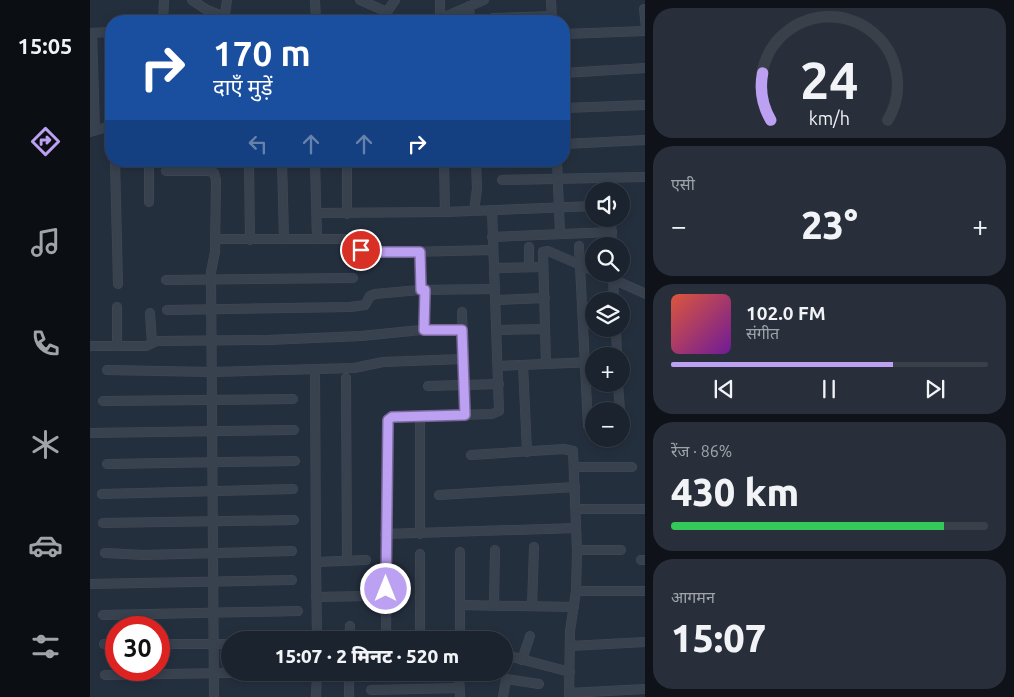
<!DOCTYPE html>
<html lang="hi">
<meta charset="utf-8">
<style>
body{margin:0;font-family:Ubuntu,"Noto Sans Devanagari",sans-serif;background:#282f3a;color:#f1f3f6;height:100vh;display:flex;flex-direction:column;font-size:19px;white-space:nowrap}
*{box-sizing:border-box;margin:0}
p{font-size:16px;color:#a0a4aa}
.icon{flex:none;width:28px;height:28px;fill:none;stroke:currentColor;stroke-width:2;stroke-linecap:round;stroke-linejoin:round}
.map{position:relative;flex:1;overflow:hidden}
.side{display:flex;flex-direction:column;gap:8px;padding:8px;background:#0f1319;width:369px}
.side>*{flex:none}
.top-card{position:absolute;left:15px;top:15px;width:465px;height:152px;border-radius:20px;box-shadow:0 2px 8px #0003,0 0 0 1px #39404a;background:#1a4fa0;color:#fff;overflow:hidden}
.fabs{position:absolute;left:495px;top:182px;display:grid;gap:10px}
.fabs a{display:grid;place-items:center;width:45px;height:45px;border-radius:50%;background:#1b232e;box-shadow:0 2px 8px #0003,0 0 0 1px #39404a;font-size:25px}
.speed{position:absolute;left:15px;top:616px;display:flex;gap:10px;font-size:25px;font-weight:700;text-align:center}
.speed>*{display:grid;place-content:center;width:65px;height:65px;border-radius:50%;background:#1b232e;box-shadow:0 2px 8px #0003,0 0 0 1px #39404a;line-height:1}
.speed .limit{border:8px solid #d22;background:#fff;color:#111}
.pin{position:absolute;display:grid;place-items:center;width:42px;height:42px;color:#fff;margin:-21px;border:2px solid #fff;border-radius:50%;box-shadow:0 1px 5px #0007}
.me{position:absolute;width:55px;margin:-28px;rotate:0deg;stroke-linejoin:round;filter:drop-shadow(0 0 4px #0008)}
.turn{display:flex;align-items:center;gap:18px;height:105px;padding:0 25px;font-size:22px}
.turn .icon{width:65px;height:65px;stroke-width:2.5}
.turn b{display:block;font-size:35px;line-height:42px}
.lanes{display:flex;align-items:center;height:48px;padding:0 25px;background:#0003;justify-content:center;gap:25px;direction:ltr}
.lanes .off{opacity:.35}
.big{font-size:38px;font-weight:800;line-height:1.1}
.side .card{flex:1;display:flex;flex-direction:column;justify-content:center;gap:8px;min-width:0;padding:0 18px;border-radius:20px;background:#282f3a}
.side .dial{align-items:center;gap:0}
.dial svg{height:130px;overflow:visible;fill:none;stroke:#39404a;stroke-width:7;stroke-linecap:round;text-anchor:middle}
.dial text{fill:#f1f3f6;stroke:none}
.song{display:flex;align-items:center;gap:15px}
.cover{width:60px;height:60px;border-radius:8px;background:linear-gradient(135deg,hsl(10 70% 55%),hsl(280 70% 35%))}
.played{height:5px;border-radius:2px;background:linear-gradient(90deg,#bca0f2 70%,#39404a 70%)}
.keys{display:flex;justify-content:space-around;direction:ltr}
.heat{display:flex;justify-content:space-between;align-items:center;font-size:28px;direction:ltr}
.charge{height:8px;border-radius:4px;background:linear-gradient(90deg,#34c759 86%,#39404a 0)}
.trip{position:absolute;left:131px;top:631px;width:292px;height:50px;border-radius:25px;background:#1b232e;box-shadow:0 2px 8px #0003,0 0 0 1px #39404a;font-weight:800;line-height:50px;text-align:center}
main{display:flex;flex:1;min-height:0}
.tabs{display:flex;flex-direction:column;width:90px;justify-content:space-around;align-items:center;background:#0b0e12;color:#a0a4aa}
.tabs .icon{width:35px;height:35px}
.tabs .selected{color:#bca0f2}
.tabs b{font-size:22px;color:#f1f3f6}
.map>svg:first-child{display:block}
</style>
<main>
<nav class="tabs">
<b>15:05</b>
<svg class="icon selected" aria-label="directions" viewBox="0 0 24 24"><path d="M12 3l9 9-9 9-9-9zM9 14v-3h6M13 9l2 2-2 2"/></svg>
<svg class="icon" aria-label="music" viewBox="0 0 24 24"><path d="M9 18V5l10-2v13"/><circle cx="6" cy="18" r="3"/><circle cx="16" cy="16" r="3"/></svg>
<svg class="icon" aria-label="phone" viewBox="0 0 24 24"><path d="M5 4h4l2 5-3 2q2 4 5 5l2-3 5 2v4C11 20 4 13 5 4z"/></svg>
<svg class="icon" aria-label="climate" viewBox="0 0 24 24"><path d="M12 3v18M4 7l16 10M4 17L20 7"/></svg>
<svg class="icon" aria-label="car" viewBox="0 0 24 24"><path d="M5 17H2v-5l4-1 3-4h7l3 4 3 1v5h-3M9 17h6M6 11h13"/><circle cx="7" cy="17" r="2"/><circle cx="17" cy="17" r="2"/></svg>
<svg class="icon" aria-label="filters" viewBox="0 0 24 24"><path d="M4 7h16M4 17h16"/><circle cx="9" cy="7" r="2"/><circle cx="15" cy="17" r="2"/></svg>
</nav>
<div class="map">
<svg width="556" height="697" viewBox="0 0 556 697">
<rect width="100%" height="100%" fill="#242f3e"/>
<g fill="none" stroke-linecap="round" stroke-linejoin="round">
<defs>
<g id="minor">
<polyline points="102,0 117,10 145,21"/>
<polyline points="225,0 226,21"/>
<polyline points="270,0 297,12 305,0"/>
<polyline points="461,0 462,20"/>
<polyline points="379,6 380,21"/>
<polyline points="554,9 556,28"/>
<polyline points="403,18 462,16"/>
<polyline points="350,19 350,0"/>
<polyline points="73,21 74,0"/>
<polyline points="134,21 137,0"/>
<polyline points="160,21 183,21"/>
<polyline points="345,21 394,0"/>
<polyline points="0,33 21,32"/>
<polyline points="2,33 5,130"/>
<polyline points="474,34 556,31"/>
<polyline points="474,73 556,68"/>
<polyline points="474,108 556,105"/>
<polyline points="0,132 21,126"/>
<polyline points="474,144 556,140"/>
<polyline points="25,161 28,284"/>
<polyline points="119,161 119,171 124,173 126,180 125,252 121,272 124,697"/>
<polyline points="159,161 160,240"/>
<polyline points="192,161 194,239"/>
<polyline points="225,161 227,239"/>
<polyline points="257,161 257,214"/>
<polyline points="354,161 355,212"/>
<polyline points="467,161 470,233"/>
<polyline points="76,171 119,171"/>
<polyline points="412,180 556,177"/>
<polyline points="59,202 59,161"/>
<polyline points="384,211 387,189 386,161"/>
<polyline points="227,213 355,212 504,206"/>
<polyline points="521,219 522,246"/>
<polyline points="402,237 522,232"/>
<polyline points="126,239 266,239 270,241 271,250 275,253 403,250"/>
<polyline points="489,246 498,426"/>
<polyline points="439,247 439,267"/>
<polyline points="330,252 331,290"/>
<polyline points="404,268 453,267"/>
<polyline points="511,274 556,294"/>
<polyline points="523,274 524,301"/>
<polyline points="76,280 263,278"/>
<polyline points="406,300 455,298"/>
<polyline points="27,307 27,346"/>
<polyline points="77,310 260,307 275,305 280,296 285,294 329,290 405,289"/>
<polyline points="372,312 375,415"/>
<polyline points="60,313 62,343"/>
<polyline points="526,329 527,356"/>
<polyline points="334,330 335,291"/>
<polyline points="407,330 455,329"/>
<polyline points="0,346 56,346 67,341 178,340 271,336 331,330 372,330"/>
<polyline points="456,364 453,252 458,251 504,271"/>
<polyline points="433,365 437,452"/>
<polyline points="408,366 504,362"/>
<polyline points="225,369 226,562"/>
<polyline points="17,370 122,372 264,368 293,362 373,359"/>
<polyline points="256,378 257,561"/>
<polyline points="528,384 530,411"/>
<polyline points="338,386 409,384"/>
<polyline points="13,401 203,399"/>
<polyline points="330,416 330,534"/>
<polyline points="0,433 204,430"/>
<polyline points="381,455 474,449 483,451 487,550 486,591 480,631 479,697"/>
<polyline points="17,464 205,461"/>
<polyline points="485,467 542,467"/>
<polyline points="12,494 203,489"/>
<polyline points="349,495 485,487"/>
<polyline points="486,509 556,509"/>
<polyline points="13,523 204,520"/>
<polyline points="295,534 486,528"/>
<polyline points="487,550 531,550"/>
<polyline points="15,553 54,555 202,551"/>
<polyline points="551,560 556,560"/>
<polyline points="0,584 202,580"/>
<polyline points="486,591 556,591"/>
<polyline points="226,597 277,596"/>
<polyline points="370,605 484,607"/>
<polyline points="404,605 405,550"/>
<polyline points="442,606 444,547"/>
<polyline points="13,615 208,611"/>
<polyline points="227,640 226,562 276,560"/>
<polyline points="259,640 260,626"/>
<polyline points="296,640 298,420 302,417 402,414 409,411 402,210"/>
<polyline points="330,640 330,554"/>
<polyline points="370,640 370,552"/>
<polyline points="14,644 26,644"/>
<polyline points="69,644 140,644"/>
<polyline points="480,646 556,642"/>
<polyline points="415,655 480,672"/>
<polyline points="432,660 440,636"/>
<polyline points="369,672 370,697"/>
<polyline points="15,675 193,672"/>
<polyline points="281,690 369,688"/>
<polyline points="479,693 556,689"/>
<polyline points="226,697 227,672"/>
<polyline points="259,697 259,672"/>
<polyline points="413,697 416,679 449,684"/>
</g>
</defs>
<use href="#minor" stroke="#414a57" stroke-width="10"/>
<use href="#minor" stroke="#38414e" stroke-width="9"/>
</g>
<g fill="none" stroke-linecap="round" stroke-linejoin="round">
<defs>
<polyline id="route" points="271,250 275,252 330,252 331,290 335,290 334,330 372,330 375,415 302,417 298,420 296,589"/>
</defs>
<use href="#route" stroke="#7a689d" stroke-width="12"/>
<use href="#route" stroke="#bca0f2" stroke-width="9"/>
</g>
</svg>
<div class="fabs">
<a><svg class="icon" aria-label="sound" viewBox="0 0 24 24"><path d="M4 9h4l5-4v14l-5-4H4zM17 9q2 3 0 6"/></svg></a>
<a><svg class="icon" aria-label="search" viewBox="0 0 24 24"><circle cx="10" cy="10" r="6"/><path d="M15 15l6 6"/></svg></a>
<a><svg class="icon" aria-label="layers" viewBox="0 0 24 24"><path d="M12 4l9 5-9 5-9-5zM3 14l9 5 9-5"/></svg></a>
<a>+</a>
<a>−</a>
</div>
<div class="speed"><div class="limit">30</div></div>
<div class="pin" style="left:271px;top:250px;background:#d93025"><svg class="icon" aria-label="arrive" viewBox="0 0 24 24"><path d="M6 21V4h12l-3 4 3 4H6"/></svg></div>
<svg class="me" style="left:296px;top:589px" viewBox="-20 -20 40 40"><circle r="17" fill="#bca0f2" stroke="#fff" stroke-width="3"/><path d="M0-11L8 9 0 5-8 9z" fill="#fff"/></svg>
<div class="trip">15:07 · 2 मिनट · 520 m</div>
<div class="top-card">
<div class="turn"><svg class="icon" aria-label="right" viewBox="0 0 24 24"><path d="M7 20v-9h11M14 6l5 5-5 5"/></svg><div><b>170 m</b>दाएँ मुड़ें</div></div>
<div class="lanes"><svg class="icon off" aria-label="left" viewBox="0 0 24 24"><path d="M17 20v-9H6M10 6l-5 5 5 5"/></svg><svg class="icon off" aria-label="ahead" viewBox="0 0 24 24"><path d="M12 20V5M6 11l6-6 6 6"/></svg><svg class="icon off" aria-label="ahead" viewBox="0 0 24 24"><path d="M12 20V5M6 11l6-6 6 6"/></svg><svg class="icon" aria-label="right" viewBox="0 0 24 24"><path d="M7 20v-9h11M14 6l5 5-5 5"/></svg></div>
</div>
</div>
<section class="side">
<div class="card dial"><svg viewBox="0 0 100 80">
<path d="M14 69A42 42 0 1 1 86 69"/>
<path d="M14 69A42 42 0 0 1 9 40" stroke="#bca0f2"/>
<text x="50" y="56" font-size="32" font-weight="700">24</text>
<text x="50" y="72" font-size="11">km/h</text>
</svg></div>
<div class="card"><p>एसी</p>
<div class="heat"><a>−</a><b class="big">23°</b><a>+</a></div>
</div>
<div class="card">
<div class="song"><i class="cover"></i><div><b>102.0 FM</b><p>संगीत</p></div></div>
<div class="played"></div>
<div class="keys"><svg class="icon" aria-label="previous" viewBox="0 0 24 24"><path d="M18 5L8 12l10 7zM5 5v14"/></svg><svg class="icon" aria-label="pause" viewBox="0 0 24 24"><path d="M8 5v14M16 5v14"/></svg><svg class="icon" aria-label="next" viewBox="0 0 24 24"><path d="M6 5l10 7-10 7zM19 5v14"/></svg></div>
</div>
<div class="card"><p>रेंज · 86%</p><b class="big">430 km</b><div class="charge"></div></div>
<div class="card"><p>आगमन</p><b class="big">15:07</b></div>
</section>
</main>
